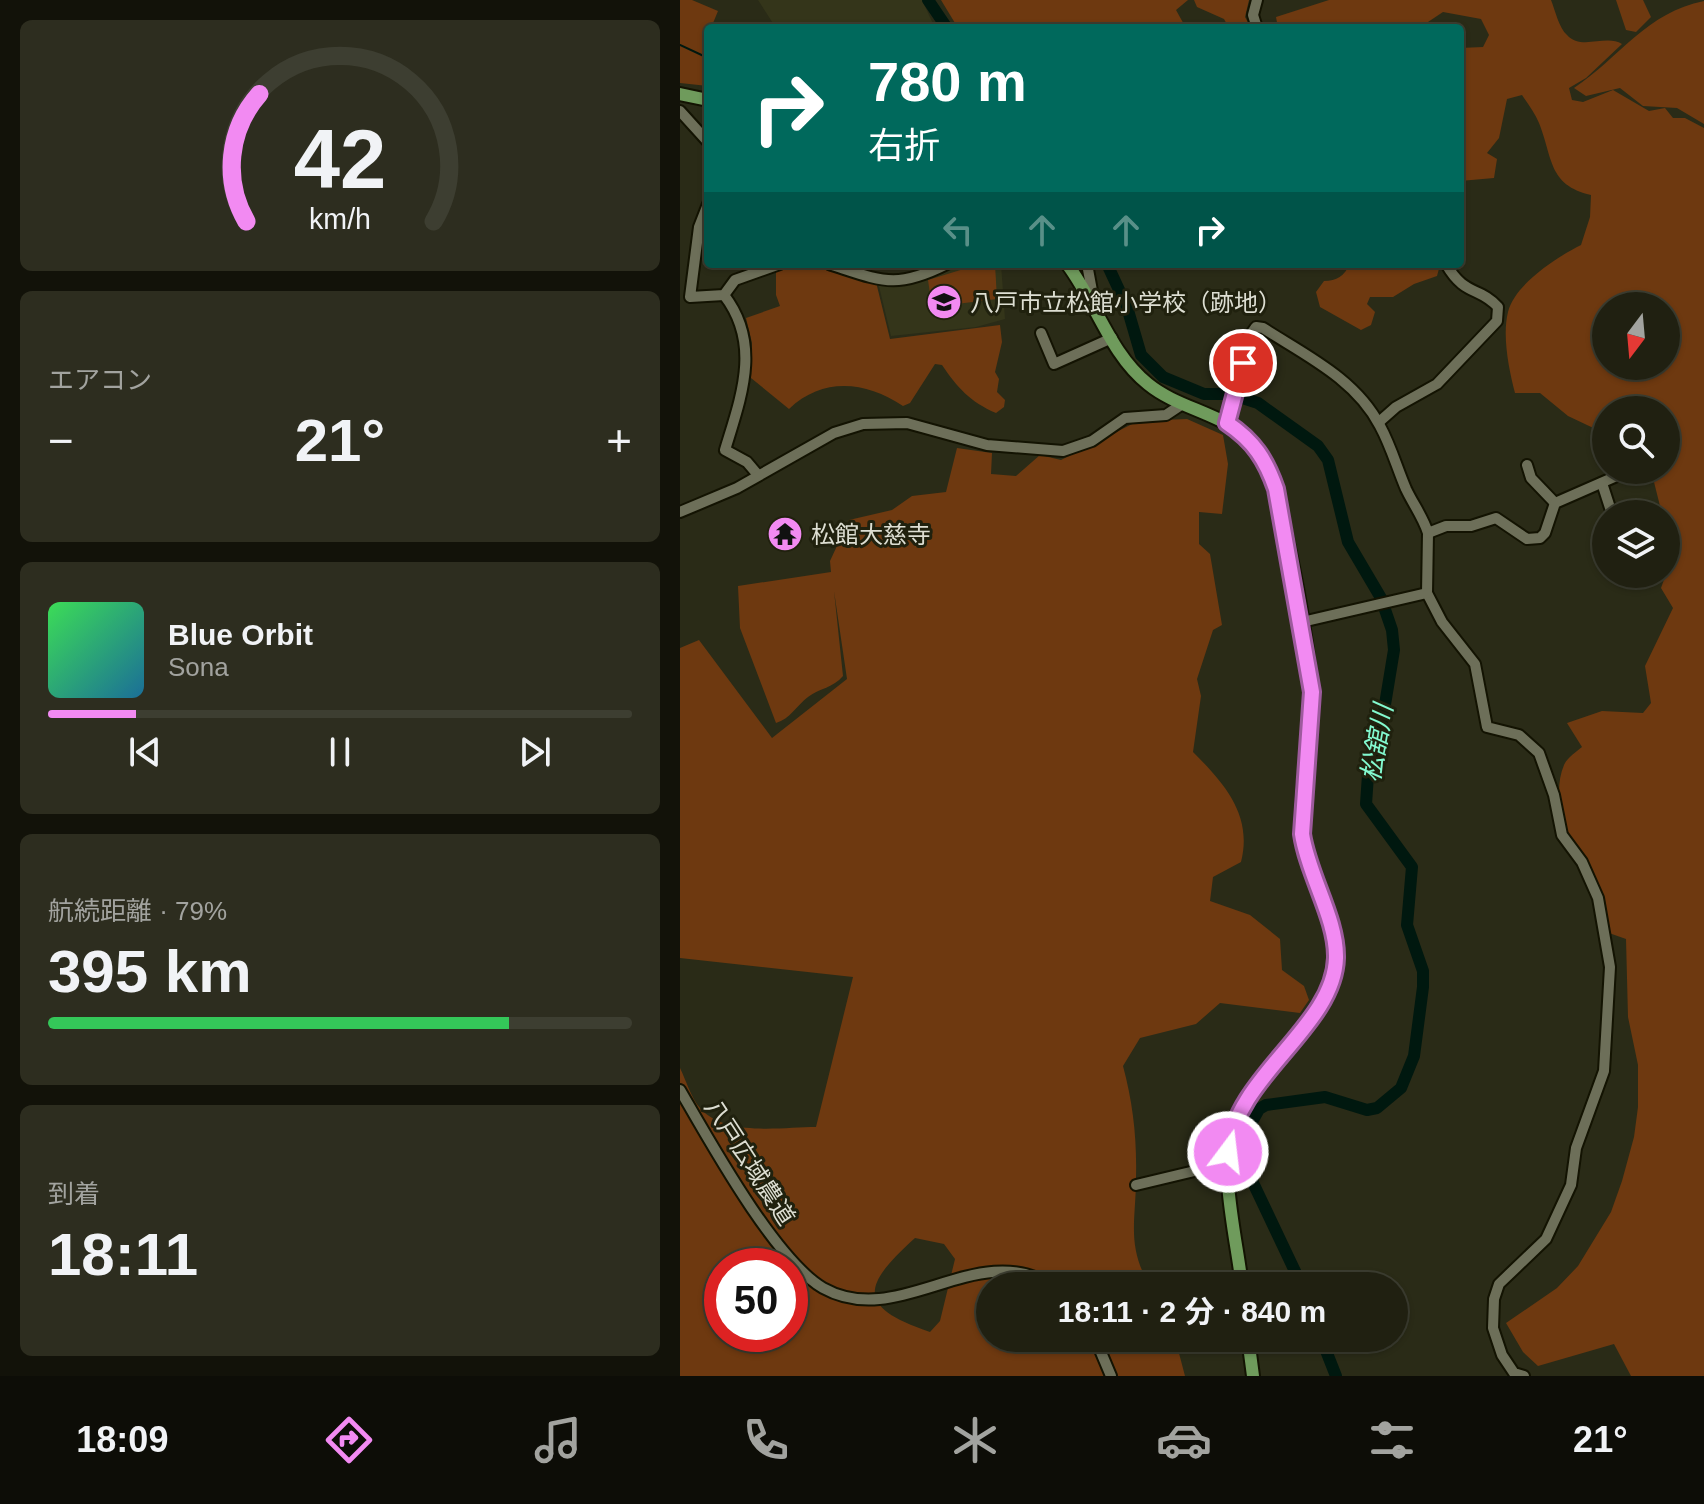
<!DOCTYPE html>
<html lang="ja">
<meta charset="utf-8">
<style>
body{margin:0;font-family:Arial,"Noto Sans JP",sans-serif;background:#2d2d1f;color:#f1f3f6;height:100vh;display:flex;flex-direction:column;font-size:30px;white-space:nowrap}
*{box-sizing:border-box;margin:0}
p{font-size:26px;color:#a2a39f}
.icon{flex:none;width:44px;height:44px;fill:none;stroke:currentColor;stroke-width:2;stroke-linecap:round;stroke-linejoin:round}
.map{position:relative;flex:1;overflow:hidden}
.drawer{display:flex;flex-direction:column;gap:20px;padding:20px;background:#121209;width:680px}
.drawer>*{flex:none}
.hud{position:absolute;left:24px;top:24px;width:760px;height:244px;border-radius:8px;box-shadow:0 2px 6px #0004,0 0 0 2px #3d3e31;background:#00695c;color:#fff;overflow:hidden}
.needle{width:52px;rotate:196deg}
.tools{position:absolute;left:912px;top:292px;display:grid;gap:16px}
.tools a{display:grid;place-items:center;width:88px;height:88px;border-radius:50%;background:#202011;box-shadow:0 2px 6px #0004,0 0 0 2px #3d3e31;font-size:40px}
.speed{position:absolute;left:24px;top:1248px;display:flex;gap:16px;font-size:40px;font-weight:700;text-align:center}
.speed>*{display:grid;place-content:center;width:104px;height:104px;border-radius:50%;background:#202011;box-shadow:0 2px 6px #0004,0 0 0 2px #3d3e31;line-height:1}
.speed .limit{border:12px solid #d22;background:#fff;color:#111}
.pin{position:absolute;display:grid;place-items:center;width:68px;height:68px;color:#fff;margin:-34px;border:4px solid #fff;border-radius:50%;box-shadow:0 2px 8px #0007}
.me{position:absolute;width:88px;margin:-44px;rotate:15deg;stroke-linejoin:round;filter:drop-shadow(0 0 6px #0008)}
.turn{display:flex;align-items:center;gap:28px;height:168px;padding:0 32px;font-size:36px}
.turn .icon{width:104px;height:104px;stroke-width:2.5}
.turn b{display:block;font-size:56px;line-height:68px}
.lanes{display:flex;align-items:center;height:76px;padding:0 32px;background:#0003;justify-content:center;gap:40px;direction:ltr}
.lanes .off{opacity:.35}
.big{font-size:60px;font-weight:700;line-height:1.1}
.drawer .widget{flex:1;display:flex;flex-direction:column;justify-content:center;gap:12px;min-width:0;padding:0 28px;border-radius:12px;background:#2d2d1f}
.drawer .dial{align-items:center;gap:0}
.dial svg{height:208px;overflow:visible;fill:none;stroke:#3d3e31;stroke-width:7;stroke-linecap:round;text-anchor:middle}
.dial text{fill:#f1f3f6;stroke:none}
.song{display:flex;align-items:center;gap:24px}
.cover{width:96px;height:96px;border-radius:12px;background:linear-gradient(135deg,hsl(130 70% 55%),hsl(200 70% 35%))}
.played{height:8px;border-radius:4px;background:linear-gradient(90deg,#f28af2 15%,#3d3e31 15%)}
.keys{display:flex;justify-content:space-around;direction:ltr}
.heat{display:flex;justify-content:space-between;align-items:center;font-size:44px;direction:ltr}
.charge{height:12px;border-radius:6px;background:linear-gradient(90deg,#34c759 79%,#3d3e31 0)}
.trip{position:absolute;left:296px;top:1272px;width:432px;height:80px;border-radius:40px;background:#202011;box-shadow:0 2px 6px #0004,0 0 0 2px #3d3e31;font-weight:700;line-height:80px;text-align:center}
.tabs{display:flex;height:128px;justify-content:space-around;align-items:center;background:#0d0d07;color:#a2a39f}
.tabs .icon{width:56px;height:56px}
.tabs .current{color:#f28af2}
.tabs b{font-size:36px;color:#f1f3f6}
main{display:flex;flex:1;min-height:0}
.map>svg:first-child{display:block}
</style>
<main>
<section class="drawer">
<div class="widget dial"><svg viewBox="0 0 100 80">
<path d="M14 69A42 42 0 1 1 86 69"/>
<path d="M14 69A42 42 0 0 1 19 20" stroke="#f28af2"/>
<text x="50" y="56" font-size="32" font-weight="700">42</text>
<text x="50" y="72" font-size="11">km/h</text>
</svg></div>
<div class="widget"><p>エアコン</p>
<div class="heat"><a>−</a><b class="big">21°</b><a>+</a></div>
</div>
<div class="widget">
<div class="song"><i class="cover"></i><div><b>Blue Orbit</b><p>Sona</p></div></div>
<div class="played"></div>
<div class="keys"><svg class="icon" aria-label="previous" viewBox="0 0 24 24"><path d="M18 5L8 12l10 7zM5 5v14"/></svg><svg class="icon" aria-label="pause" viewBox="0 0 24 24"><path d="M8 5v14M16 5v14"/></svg><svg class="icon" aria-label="next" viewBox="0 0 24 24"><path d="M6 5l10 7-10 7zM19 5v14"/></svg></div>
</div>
<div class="widget"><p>航続距離 · 79%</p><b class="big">395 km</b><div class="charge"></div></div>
<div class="widget"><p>到着</p><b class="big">18:11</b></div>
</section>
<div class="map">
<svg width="1024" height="1376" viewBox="0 0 1024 1376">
<rect width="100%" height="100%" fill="#2a2b17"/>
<g fill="#34351a">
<polygon points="78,0 242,0 255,28 96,28"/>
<polygon points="271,264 321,264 325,319 296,327 211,336 198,282 219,285"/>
</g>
<g fill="#6e3910" fill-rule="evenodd">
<polygon points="0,0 12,0 38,11 31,28 28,28 28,86 0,83"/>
<polygon points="261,0 508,0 496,10 506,28 278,28"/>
<polygon points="514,0 569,0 565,17 571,28 549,28 544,19 517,7"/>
<path d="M649 0H871C875 10 879 28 887 35 901 51 926 34 942 44L906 78 889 88 892 100 903 102 933 90 969 111 985 108 993 118H1005L1024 128V1376H951L934 1344 858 1366 843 1352 826 1323 877 1288 898 1266 931 1212 942 1181 954 1137 958 1107V1065L948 1017 946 939 929 933C910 888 864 812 884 765 887 758 896 752 902 747L887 723 922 711 963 713 971 703 965 666 993 608 981 588 986 574V514H982L971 470H986V410H926V434L888 416 860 393H835C829 370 822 336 828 312 835 284 877 257 901 245L910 217 911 195C868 185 873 158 859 123 855 113 848 104 842 95L827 99 819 138 807 153 817 159 814 178 780 181V48L803 47 809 35 801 19 763 12 739 28H598L596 17ZM926 306H986V366H926Z"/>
<polygon points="936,0 963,0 971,17 956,32 946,30"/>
<path d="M1024 1V124L997 108 963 106 940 88 906 96 894 88C940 57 967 12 1024 1Z"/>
<path d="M109 264H140L196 282 210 339 320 325 322 342 315 372 319 379 317 392 325 400 324 407 316 413C290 402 277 387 262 365L255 364 230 403 223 406C185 381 143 377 109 409L71 378 72 343 66 318 100 306 96 295V269Z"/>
<polygon points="315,264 317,299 252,307 248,280 287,268"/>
<path d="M670 264H759L760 265 757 276 734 284 713 297H690L687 304 695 312 691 325 681 330 640 307 636 292 644 281C657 281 664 276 670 264Z"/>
<path d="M507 419 543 435 548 464 542 514 519 512V544L530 554 542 625 533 630 517 679 521 696 513 752C544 783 573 815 561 862L533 877 530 901 570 915 600 939 602 970 624 986 629 1000 620 1013 540 1003 516 1024 460 1038 443 1066C453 1103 457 1139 456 1177 456 1222 446 1245 470 1286H310V1338H495L505 1376H0V1068C6 1080 11 1098 20 1108 45 1137 101 1127 136 1127L173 977 0 958V648L19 640 92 738 167 679 154 591 163 676C153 688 140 688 128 697 117 705 110 719 96 723L60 628 58 586 151 572 150 561 169 520 212 510 232 496 266 492 277 448 312 453 311 474 336 476 360 455 381 460 458 421ZM235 1238 264 1244 275 1259 260 1321 250 1332C176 1307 182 1286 235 1238ZM42 1266H110V1334H42Z"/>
</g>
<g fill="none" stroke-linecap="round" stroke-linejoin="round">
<polyline stroke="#00180f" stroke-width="2" points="0,45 28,58"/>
<g stroke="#00180f" stroke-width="12">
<polyline points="248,0 267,28"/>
<polyline points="427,264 447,307 461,355 483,377 524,394 550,394 578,403 638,446 648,460 668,542 701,598 712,630 714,650 697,753 688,775 686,804 732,867 727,925 743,971 743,987 734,1056 721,1088 697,1108 687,1110 645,1097 586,1105 579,1109 568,1129 565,1146 567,1170 622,1286"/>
<polyline points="641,1338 656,1376"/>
</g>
<defs>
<g id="minor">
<polyline points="577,28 573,15 577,0"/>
<polyline points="0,111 28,142"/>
<polyline points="28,204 19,227 10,297 44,295 55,280 100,264"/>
<path d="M149 264C202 281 215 290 267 264"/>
<polyline points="407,264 415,307"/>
<path d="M44 295C82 344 61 397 45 450L67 462 78 475"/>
<polyline points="361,333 374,364 432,338"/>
<path d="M699 422 716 407 757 384 817 321 818 307C799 286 785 297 766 264"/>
<path d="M547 423 571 334 576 327 583 328C625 355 676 379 700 426 711 446 717 468 726 489 733 504 743 517 748 533L747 593 762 622 795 664 807 727 839 735 859 753 874 795 882 835 902 862 918 898 930 967 924 1071 896 1148 891 1185 866 1239 819 1284 814 1299 813 1328 822 1355 834 1373 844 1376"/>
<polyline points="847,465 851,478 875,503"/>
<polyline points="922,483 932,514"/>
<polyline points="0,512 57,488 154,433 183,424 227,423 307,445 383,451 412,441 445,418 486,415 501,405"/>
<polyline points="748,533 766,526 791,526 816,518 847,539 860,538 865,533 875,503 939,475"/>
<polyline points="622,622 747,593"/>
<path d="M0 1090C29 1140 95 1260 143 1288 220 1331 296 1237 373 1286"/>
<polyline points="456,1185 548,1163"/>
<polyline points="415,1338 431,1376"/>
</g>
<g id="major">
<polyline points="0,94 28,100"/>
<path d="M387 264C416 302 430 354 468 384 501 411 549 413 577 448 601 481 631 651 631 695 632 742 619 788 622 834 628 875 661 925 656 964 648 1026 570 1069 552 1128 539 1171 557 1241 562 1286"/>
<polyline points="568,1338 573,1376"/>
</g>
</defs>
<use href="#minor" stroke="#131302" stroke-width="14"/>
<use href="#major" stroke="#131302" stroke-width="16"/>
<use href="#minor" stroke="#6d6f59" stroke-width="10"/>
<use href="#major" stroke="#6f9b5c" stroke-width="12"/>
</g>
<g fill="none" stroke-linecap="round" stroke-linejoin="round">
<defs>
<path id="route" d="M548 1152C555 1076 654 1027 656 958 657 919 628 875 622 834L632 692 596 489C586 460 574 441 547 423L563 363"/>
</defs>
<use href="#route" stroke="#9d5a9d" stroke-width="20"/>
<use href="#route" stroke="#f28af2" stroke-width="14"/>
</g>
<defs>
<symbol id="school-disc" viewBox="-11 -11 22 22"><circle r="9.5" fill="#f28af2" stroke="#20210e"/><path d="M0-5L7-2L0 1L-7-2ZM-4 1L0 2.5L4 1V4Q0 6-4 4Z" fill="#111"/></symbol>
<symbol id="temple-disc" viewBox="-11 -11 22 22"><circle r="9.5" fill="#f28af2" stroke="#20210e"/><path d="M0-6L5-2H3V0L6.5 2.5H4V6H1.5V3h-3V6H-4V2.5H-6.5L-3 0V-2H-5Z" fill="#111"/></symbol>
</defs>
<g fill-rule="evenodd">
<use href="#school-disc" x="244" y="282" width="40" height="40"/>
<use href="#temple-disc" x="85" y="514" width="40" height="40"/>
</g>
<g text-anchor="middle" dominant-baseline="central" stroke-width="6" stroke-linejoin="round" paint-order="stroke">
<g font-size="24" fill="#ddded2" stroke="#20210e" text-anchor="start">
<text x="290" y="302">八戸市立松館小学校（跡地）</text>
<text x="131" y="534">松館大慈寺</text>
</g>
<g font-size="24" fill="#ddded2" stroke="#20210e">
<text transform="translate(70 1162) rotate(57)">八戸広域農道</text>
</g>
<g font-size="26" font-style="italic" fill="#83fad0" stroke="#20210e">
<text transform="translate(697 743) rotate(-80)">松舘川</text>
</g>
</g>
</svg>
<div class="tools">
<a><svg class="needle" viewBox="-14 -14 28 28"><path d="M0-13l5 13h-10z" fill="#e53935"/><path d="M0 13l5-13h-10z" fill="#a2a39f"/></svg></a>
<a><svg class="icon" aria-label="search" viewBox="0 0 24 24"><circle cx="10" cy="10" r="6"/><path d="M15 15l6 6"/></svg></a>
<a><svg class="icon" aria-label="layers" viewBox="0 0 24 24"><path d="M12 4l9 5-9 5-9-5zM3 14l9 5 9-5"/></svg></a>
</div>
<div class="speed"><div class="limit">50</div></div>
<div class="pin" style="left:563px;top:363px;background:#d93025"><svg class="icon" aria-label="arrive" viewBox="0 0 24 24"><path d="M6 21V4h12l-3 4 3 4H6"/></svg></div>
<svg class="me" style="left:548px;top:1152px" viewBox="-20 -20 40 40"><circle r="17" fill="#f28af2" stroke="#fff" stroke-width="3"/><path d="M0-11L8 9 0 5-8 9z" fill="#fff"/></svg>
<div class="trip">18:11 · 2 分 · 840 m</div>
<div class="hud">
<div class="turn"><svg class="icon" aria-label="right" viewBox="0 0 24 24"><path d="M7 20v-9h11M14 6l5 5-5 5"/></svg><div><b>780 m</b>右折</div></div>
<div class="lanes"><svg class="icon off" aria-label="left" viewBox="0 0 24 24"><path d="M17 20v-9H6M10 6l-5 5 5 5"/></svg><svg class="icon off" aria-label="ahead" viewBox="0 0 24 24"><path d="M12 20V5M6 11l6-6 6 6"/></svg><svg class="icon off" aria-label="ahead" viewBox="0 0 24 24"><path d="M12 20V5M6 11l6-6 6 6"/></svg><svg class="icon" aria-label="right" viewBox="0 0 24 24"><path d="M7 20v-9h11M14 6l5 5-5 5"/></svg></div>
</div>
</div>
</main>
<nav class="tabs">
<b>18:09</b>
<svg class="icon current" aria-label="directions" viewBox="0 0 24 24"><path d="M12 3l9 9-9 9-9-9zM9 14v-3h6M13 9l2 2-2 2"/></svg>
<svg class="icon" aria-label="music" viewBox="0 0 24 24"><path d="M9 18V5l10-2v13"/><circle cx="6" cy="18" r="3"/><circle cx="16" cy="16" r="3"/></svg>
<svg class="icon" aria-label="phone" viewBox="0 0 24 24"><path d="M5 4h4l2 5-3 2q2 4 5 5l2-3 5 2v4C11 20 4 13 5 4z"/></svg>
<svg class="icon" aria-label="climate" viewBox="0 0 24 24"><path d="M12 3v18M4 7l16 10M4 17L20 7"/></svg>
<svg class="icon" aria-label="car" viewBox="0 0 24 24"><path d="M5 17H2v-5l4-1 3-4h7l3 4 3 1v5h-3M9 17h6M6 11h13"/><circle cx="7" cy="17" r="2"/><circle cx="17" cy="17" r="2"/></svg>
<svg class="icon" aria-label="filters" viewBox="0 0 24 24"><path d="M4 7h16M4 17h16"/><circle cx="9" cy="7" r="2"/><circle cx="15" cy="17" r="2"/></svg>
<b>21°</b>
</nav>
